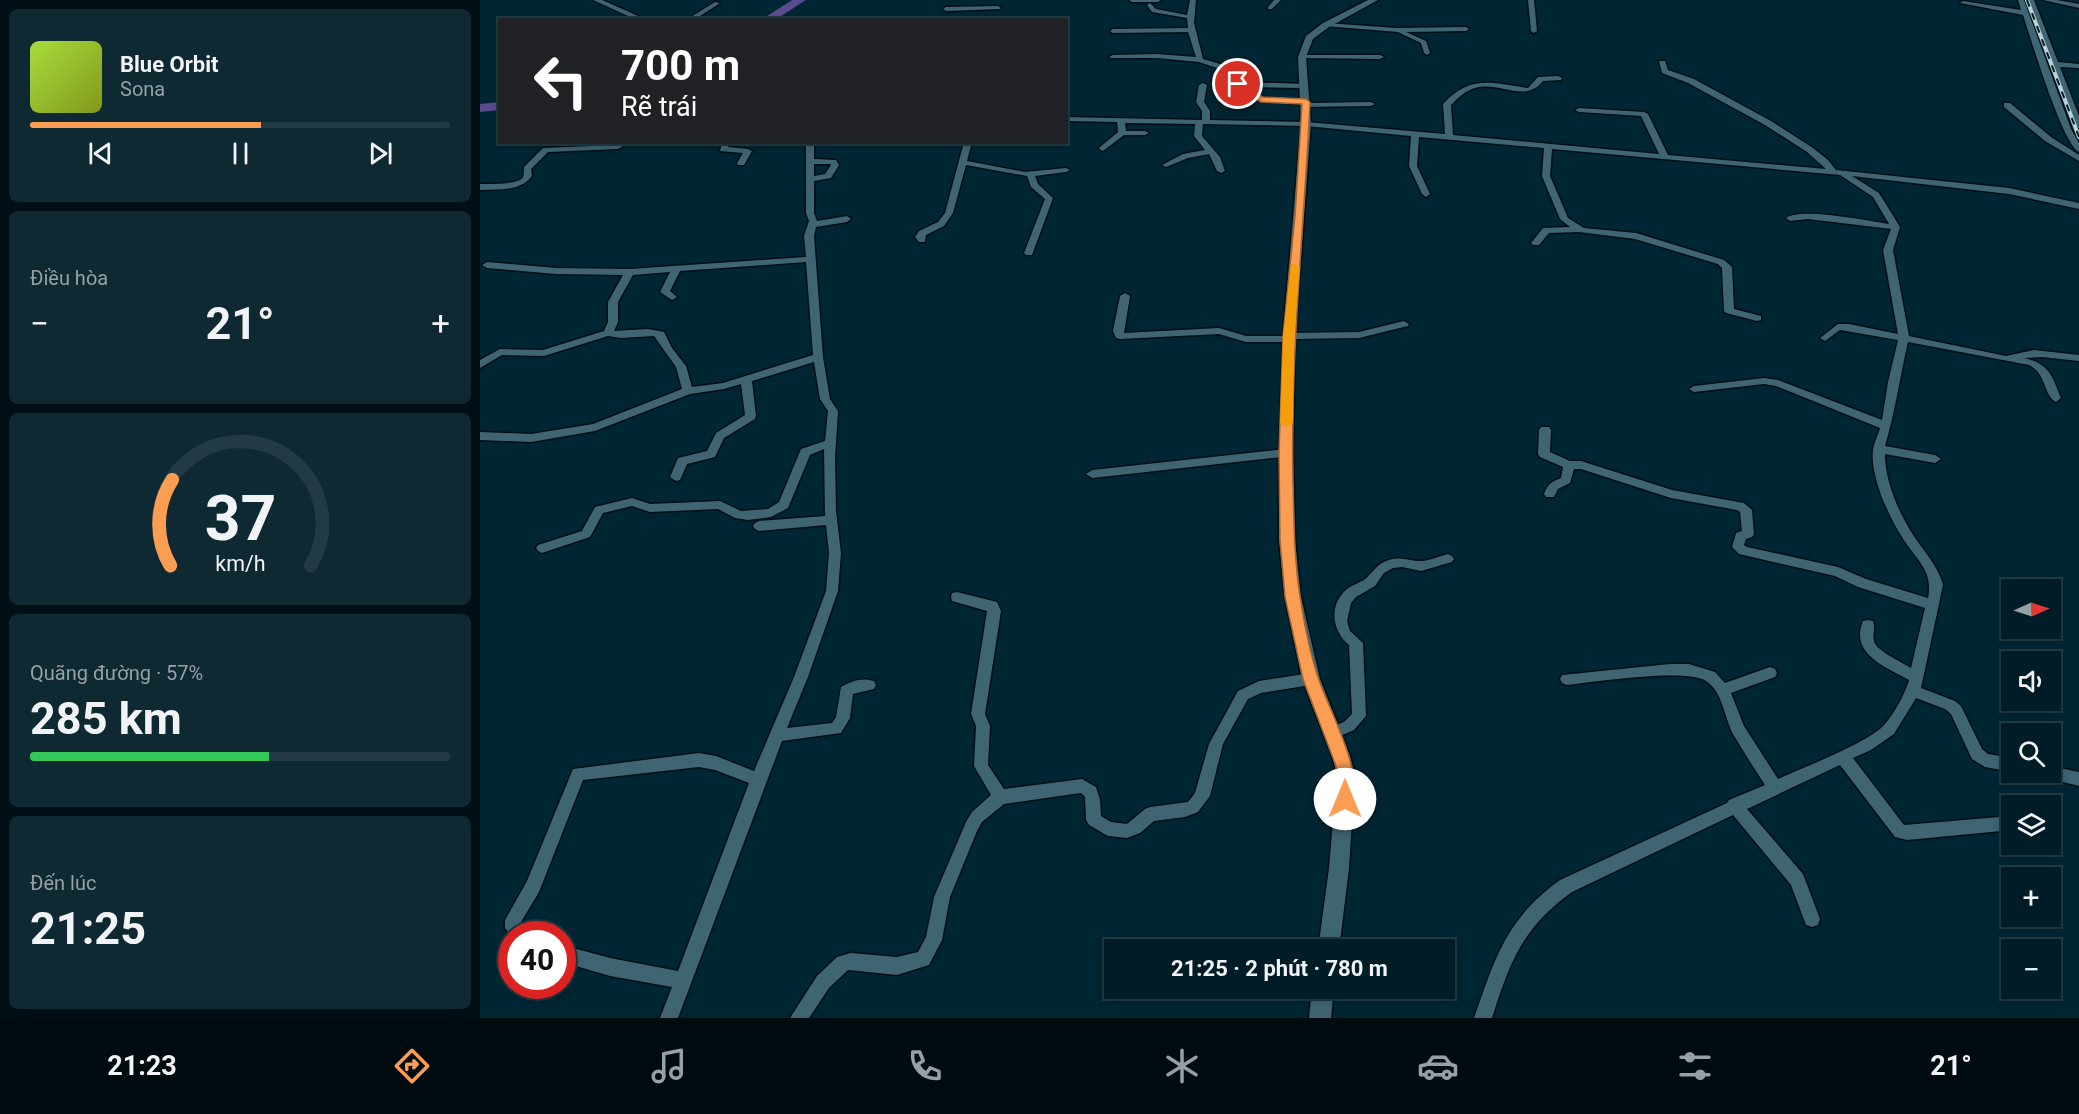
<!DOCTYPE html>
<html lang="vi">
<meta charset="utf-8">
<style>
body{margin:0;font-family:Roboto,sans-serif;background:#0e2932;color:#f1f3f6;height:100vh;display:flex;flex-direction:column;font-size:22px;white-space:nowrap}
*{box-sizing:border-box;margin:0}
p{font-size:20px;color:#95a1a7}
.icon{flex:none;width:33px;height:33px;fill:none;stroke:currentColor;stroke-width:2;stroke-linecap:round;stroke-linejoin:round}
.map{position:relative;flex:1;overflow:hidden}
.side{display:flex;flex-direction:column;gap:9px;padding:9px;background:#000f15;width:480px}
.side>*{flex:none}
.top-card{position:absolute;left:18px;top:18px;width:570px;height:126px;border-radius:0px;box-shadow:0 3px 9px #0003,0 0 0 2px #223a43;background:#202124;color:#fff;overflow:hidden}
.needle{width:39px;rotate:87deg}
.buttons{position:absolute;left:1521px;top:579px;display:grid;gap:12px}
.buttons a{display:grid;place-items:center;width:60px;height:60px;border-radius:0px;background:#001c26;box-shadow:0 3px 9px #0003,0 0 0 2px #223a43;font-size:30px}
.speed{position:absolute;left:18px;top:921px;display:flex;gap:12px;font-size:30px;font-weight:700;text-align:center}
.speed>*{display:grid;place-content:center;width:78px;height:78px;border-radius:50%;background:#001c26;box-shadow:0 3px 9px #0003,0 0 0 2px #223a43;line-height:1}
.speed .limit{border:9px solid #d22;background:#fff;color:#111}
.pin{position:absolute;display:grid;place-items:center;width:51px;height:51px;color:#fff;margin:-26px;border:3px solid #fff;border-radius:50%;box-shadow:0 2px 6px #0007}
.me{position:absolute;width:66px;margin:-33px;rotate:0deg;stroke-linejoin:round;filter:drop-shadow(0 0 4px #0008)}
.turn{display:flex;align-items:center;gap:21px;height:126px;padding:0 24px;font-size:27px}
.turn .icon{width:78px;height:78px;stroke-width:2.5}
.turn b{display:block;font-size:42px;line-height:51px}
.big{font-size:45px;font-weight:700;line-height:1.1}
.side .widget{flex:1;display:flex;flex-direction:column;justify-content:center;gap:9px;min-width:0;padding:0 21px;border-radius:9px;background:#0e2932}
.side .dial{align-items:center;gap:0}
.dial svg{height:156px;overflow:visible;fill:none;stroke:#223a43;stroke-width:7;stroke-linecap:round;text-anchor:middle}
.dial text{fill:#f1f3f6;stroke:none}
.song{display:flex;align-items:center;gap:18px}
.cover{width:72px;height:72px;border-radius:9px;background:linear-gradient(135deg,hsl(80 70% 55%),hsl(70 70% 35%))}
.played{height:6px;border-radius:3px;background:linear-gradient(90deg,#fc9d54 55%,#223a43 55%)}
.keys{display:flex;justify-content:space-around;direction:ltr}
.heat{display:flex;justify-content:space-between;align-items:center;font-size:33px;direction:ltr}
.charge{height:9px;border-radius:4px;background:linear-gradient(90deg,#34c759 57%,#223a43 0)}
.trip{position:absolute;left:624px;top:939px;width:351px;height:60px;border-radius:0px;background:#001c26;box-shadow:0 3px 9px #0003,0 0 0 2px #223a43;font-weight:700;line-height:60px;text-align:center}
.tab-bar{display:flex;height:96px;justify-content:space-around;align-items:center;background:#000b0f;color:#95a1a7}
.tab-bar .icon{width:42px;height:42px}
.tab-bar .current{color:#fc9d54}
.tab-bar b{font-size:27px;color:#f1f3f6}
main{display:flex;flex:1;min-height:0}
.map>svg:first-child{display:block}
</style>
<main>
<section class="side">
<div class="widget">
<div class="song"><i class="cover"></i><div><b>Blue Orbit</b><p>Sona</p></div></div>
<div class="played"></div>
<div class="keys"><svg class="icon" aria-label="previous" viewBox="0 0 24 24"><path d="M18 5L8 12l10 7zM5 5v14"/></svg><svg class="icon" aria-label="pause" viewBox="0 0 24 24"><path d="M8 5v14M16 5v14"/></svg><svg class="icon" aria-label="next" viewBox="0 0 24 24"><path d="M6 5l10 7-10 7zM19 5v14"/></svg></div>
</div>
<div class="widget"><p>Điều hòa</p>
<div class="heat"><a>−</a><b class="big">21°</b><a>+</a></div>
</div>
<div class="widget dial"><svg viewBox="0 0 100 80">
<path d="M14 69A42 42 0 1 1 86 69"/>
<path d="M14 69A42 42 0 0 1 15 25" stroke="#fc9d54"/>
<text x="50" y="56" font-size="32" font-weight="700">37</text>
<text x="50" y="72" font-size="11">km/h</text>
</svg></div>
<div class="widget"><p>Quãng đường · 57%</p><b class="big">285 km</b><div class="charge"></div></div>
<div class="widget"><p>Đến lúc</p><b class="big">21:25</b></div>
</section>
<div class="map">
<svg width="1599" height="1018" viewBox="0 0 1599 1018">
<rect width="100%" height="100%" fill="#002633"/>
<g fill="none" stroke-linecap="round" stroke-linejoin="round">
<g fill="#5a4b8d" fill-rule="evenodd">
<polygon points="312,0 326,0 295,20 281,20"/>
<polygon points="20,102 20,110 0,112 0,104"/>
</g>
<defs>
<g id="minor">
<polygon points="113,0 122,0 167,20 157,20"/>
<polygon points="649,0 681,0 678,2 652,2"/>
<polygon points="710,0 716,0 714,23 723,59 761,70 766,76 764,82 825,84 829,86 825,88 763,87 783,97 826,100 829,103 891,102 895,104 891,106 826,107 823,104 781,101 756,89 738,90 738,86 755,85 758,76 755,74 719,62 677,58 631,58 629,57 633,55 677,54 716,57 708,32 633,33 630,31 633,29 708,28 707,18 672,12 667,5 670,3 676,9 707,15"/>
<polygon points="794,0 801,0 792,9 788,9 788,7"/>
<polygon points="1048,0 1054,0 1057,31 1054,33 1051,31"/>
<path d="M1538 0H1544L1591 129 1599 143V152C1582 143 1551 39 1543 15L1480 3 1483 1 1541 10Z"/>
<polygon points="1548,0 1554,0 1578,62 1599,64 1599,68 1580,67 1599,116 1599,128 1595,126"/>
<polygon points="1563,0 1577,0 1599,4 1599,8"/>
<polygon points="235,2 240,3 214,20 206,20"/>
<polygon points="518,6 521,8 520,9 466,11 463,9 466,7"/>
<polygon points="846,23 917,28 986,27 989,29 986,31 926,32 946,41 950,53 947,55 944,53 941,43 918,32 844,26 844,24"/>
<polygon points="822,55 900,55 904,57 900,59 820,58 818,57"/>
<path d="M1179 61H1185L1188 70 1214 79 1291 121 1333 148 1348 160 1356 170 1529 188 1599 203V209L1529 194 1372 176 1399 193 1420 227 1413 250 1429 336 1526 356 1554 350 1599 355V361L1562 357 1544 358C1570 364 1572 376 1581 398L1576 402C1563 395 1567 374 1549 365L1428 342C1420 377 1415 412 1405 446L1455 455 1461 459 1455 463 1405 454C1405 481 1418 511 1432 533 1443 551 1458 565 1463 585L1441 688 1475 701 1481 706 1502 749 1508 754 1532 758V772L1505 767 1492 759 1471 714 1465 709 1436 698 1414 734 1391 750 1373 758 1424 825 1532 816V830L1427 840 1415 837 1360 765 1267 809 1323 874 1340 919 1338 925 1332 927 1326 925 1311 885 1253 815 1092 892C1042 928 1030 962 1012 1018H994C1015 958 1026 919 1080 880L1247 803 1249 800 1285 785C1274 768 1263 751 1253 734 1244 717 1243 692 1226 681 1206 668 1114 682 1087 685L1082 683 1080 679 1082 675 1190 664H1209L1235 672 1245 683 1290 667 1295 669 1297 673 1295 677 1251 693 1264 726 1298 779C1322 768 1390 742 1405 724 1415 712 1425 694 1429 680 1406 667 1369 654 1383 621L1388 620 1393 621C1396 628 1392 634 1394 641 1396 651 1422 662 1431 668L1445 608 1378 587 1355 576 1259 554 1252 547 1256 533 1262 531 1260 512 1257 510 1191 498 1101 469H1094L1090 483 1078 489 1074 497H1066L1064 494C1068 484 1071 482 1081 478L1083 467 1060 457 1058 454 1059 430 1061 427H1069L1071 430 1070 452 1090 461H1101L1192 490 1264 503 1272 510 1274 534 1272 537 1266 539 1264 545 1267 547 1358 567 1386 579 1448 598C1454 570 1435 559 1422 537 1408 515 1390 476 1393 450 1394 443 1398 435 1400 428L1296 386 1284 384 1214 392 1209 389 1214 386 1284 378 1298 380 1402 420 1408 382 1418 340 1360 330 1345 341 1340 338 1358 324H1369L1418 334 1403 250 1411 229 1328 219 1310 221 1306 218C1321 207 1388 221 1409 224L1393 197 1360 175 1072 149 1070 176 1088 218 1104 228 1156 233 1244 260 1252 267 1254 309 1281 316V320L1277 321 1246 313 1244 311 1242 268 1238 264 1155 239 1099 232 1069 233 1059 245H1053L1051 243 1063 228 1090 227 1080 219 1062 176 1064 148 939 137 937 166 950 194 946 197 942 194 929 166 931 136 826 126 723 124 722 136 740 157 745 171 741 173 737 171 729 154 708 158 686 167 682 165 703 154 725 150 714 136 715 124 645 123 646 131H665L669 133 665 135H644L623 151 619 149 620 147 638 132 637 122 586 121V117L722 120V111L716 102 719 85 723 83 727 85 724 102 730 111V120L826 122 965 134 963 104C990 74 1013 83 1048 88L1058 77 1078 76 1082 78 1081 80 1063 81C1045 104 1020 81 995 88 985 91 978 98 971 105L973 135 1179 154 1161 116 1099 112 1095 110 1099 108 1164 112 1168 114 1188 155 1346 169 1327 152 1285 125 1208 83 1182 73Z"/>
<polygon points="1524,103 1530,103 1571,137 1599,155 1599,161 1565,141 1524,107"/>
<path d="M140 142H150L138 149 68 152 51 169 52 176C40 192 18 189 0 190V184C9 184 39 185 43 177 44 174 44 170 44 167L63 148 136 145Z"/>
<polygon points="242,142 250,142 248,147 268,149 272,151 264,165 258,165 257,163 263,153 240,151"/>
<path d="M326 142H334V159L356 160 359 165 351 178 334 181V213L337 221 367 216 371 219 367 222 336 227 334 236 343 357 350 399 358 411 355 457 356 511 361 553 358 591 328 677 307 728 352 723 356 717 361 687C371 681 382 677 394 681L396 685 394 689 373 694 370 718 361 733 302 741 198 1018H180L192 987 130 976 82 962V945L130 958 198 971 269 783 235 770 219 767 103 780 59 892 41 922V924L59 928 61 934H32V937L25 928V920L47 881 93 769 219 753 236 756 274 771 314 677 346 591 349 553 346 525 279 531 275 529 273 526 275 523 279 521 345 516 344 449 330 455 308 508 291 517 268 520 255 518 238 509 170 512 152 506 123 513 110 537 62 553 58 551 56 548 58 545 102 531 115 507 152 498 170 504 240 501 261 511 288 509 299 502 321 449 345 441 348 411 340 399 334 362 272 381 276 416 275 419 244 438 235 457 207 464 200 480 196 481 190 477 198 458 227 451 236 433 265 415 261 384 244 389 210 394 115 431 51 442 0 440V432L51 434 113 424 202 389 196 367 174 336 141 338 128 336 64 356 22 355 0 368V360L20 349 63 350 124 331 128 322V302L143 275 76 274 7 268 2 265 7 262 76 268 150 269 326 257 324 236 329 221 326 213ZM334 164H350L351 165 345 174 334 176ZM326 262 333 355 243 383 212 387 206 366 192 348 184 332 168 329 134 331 138 322V302L153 275 190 272 180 292 192 300 197 297 190 291 200 271Z"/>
<polygon points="484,142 492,142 487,161 545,172 586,168 590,170 586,172 555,176 558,184 573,198 552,255 546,255 544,253 565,199 551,187 547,176 486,165 473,213 464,226 446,235 445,242 439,242 435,237 439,231 458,222 465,213"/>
<polygon points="645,293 650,296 644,333 739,328 766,336 804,336 809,333 879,332 924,321 929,324 928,326 879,338 814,339 809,342 766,342 739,334 640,339 636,338 633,331 640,296"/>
<polygon points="806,449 812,453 810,456 612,478 606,474 612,470"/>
<path d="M968 554 972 556 974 559 972 562 941 571 922 567 913 568 904 573 895 586 876 597 871 603 867 621 870 631 883 643 886 716 874 730 853 739 848 738 846 733 848 728 864 722 872 714 869 645C852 631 848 605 867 589 872 585 879 583 884 580 893 573 897 563 909 560 921 556 929 561 941 561 949 561 960 556 968 554Z"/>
<polygon points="477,592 517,602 521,611 505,714 510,726 508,765 524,789 602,779 616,787 620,800 621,816 631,822 647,824 665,809 670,807 708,802 715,793 729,744 758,691 779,681 831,673 836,675 838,679 836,683 831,685 781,693 768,699 743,744 730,796 718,812 705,817 674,821 660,833 647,838 628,836 609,825 606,820 605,797 601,793 524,804 502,822 497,831 470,897 462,940 449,965 417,975 368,970 349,988 329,1018 310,1018 337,976 357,957 371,953 417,957 438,952 446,937 454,897 486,822 492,812 511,795 494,766 496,726 491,714 507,611 472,601 471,597 472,593"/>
<polygon points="1570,766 1599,772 1599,786 1563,777 1561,772 1570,772"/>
</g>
<g id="tertiary">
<polygon points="888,0 898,0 849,27 833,39 826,57 831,124 815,336 813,453 815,540 821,597 840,679 870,756 875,775 869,868 859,950 838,950 849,868 857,775 852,756 822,679 805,597 799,540 799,453 803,336 821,124 818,57 826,36 843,23"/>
<polygon points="832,988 854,988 851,1018 829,1018"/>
</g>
</defs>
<use href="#minor" stroke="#000e17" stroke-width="3"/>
<use href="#tertiary" stroke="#000e17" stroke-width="3"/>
<use href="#minor" fill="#3f6472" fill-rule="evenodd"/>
<use href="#tertiary" fill="#3f6472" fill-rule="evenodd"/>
<defs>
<polyline id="rail" points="1547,0 1599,137"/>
</defs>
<use href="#rail" stroke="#bcd2da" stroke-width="4"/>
<use href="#rail" stroke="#011c26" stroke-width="2" stroke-dasharray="7" stroke-linecap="butt"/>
</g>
<path fill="#fc9d54" stroke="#a46637" stroke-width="1.5" d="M758 82 783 97 826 99 830 102C824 229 810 355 813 483 814 521 814 559 820 596 824 623 830 654 839 680 850 712 885 774 871 805L865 807 859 805 857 799 856 766 823 679 805 597 800 540 799 453 803 336 815 216 822 104 781 102 756 90 754 84Z"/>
<polygon fill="#f59e0b" points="811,264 815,264 820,267 814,336 813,423 807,427 800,423 803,336"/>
</svg>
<div class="buttons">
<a><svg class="needle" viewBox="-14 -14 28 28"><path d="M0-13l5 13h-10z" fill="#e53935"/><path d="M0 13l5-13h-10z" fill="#95a1a7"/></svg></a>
<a><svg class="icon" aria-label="sound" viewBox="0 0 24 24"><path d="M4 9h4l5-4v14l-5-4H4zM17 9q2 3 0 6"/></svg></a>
<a><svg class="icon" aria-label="search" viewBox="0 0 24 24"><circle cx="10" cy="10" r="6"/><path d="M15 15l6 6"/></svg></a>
<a><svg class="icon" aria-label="layers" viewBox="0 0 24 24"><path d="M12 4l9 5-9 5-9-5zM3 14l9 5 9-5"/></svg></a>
<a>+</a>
<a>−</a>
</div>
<div class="speed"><div class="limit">40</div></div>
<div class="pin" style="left:758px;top:84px;background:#d93025"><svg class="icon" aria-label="arrive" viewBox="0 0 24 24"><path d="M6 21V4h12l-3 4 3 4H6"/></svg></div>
<svg class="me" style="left:865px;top:799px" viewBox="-20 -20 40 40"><circle r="19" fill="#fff"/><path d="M0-13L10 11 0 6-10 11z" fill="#fc9d54"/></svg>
<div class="trip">21:25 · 2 phút · 780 m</div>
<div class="top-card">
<div class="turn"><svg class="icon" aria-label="left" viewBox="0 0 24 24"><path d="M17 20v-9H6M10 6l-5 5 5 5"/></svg><div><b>700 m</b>Rẽ trái</div></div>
</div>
</div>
</main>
<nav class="tab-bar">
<b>21:23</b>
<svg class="icon current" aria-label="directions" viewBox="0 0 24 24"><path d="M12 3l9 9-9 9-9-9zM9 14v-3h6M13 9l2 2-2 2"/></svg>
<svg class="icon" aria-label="music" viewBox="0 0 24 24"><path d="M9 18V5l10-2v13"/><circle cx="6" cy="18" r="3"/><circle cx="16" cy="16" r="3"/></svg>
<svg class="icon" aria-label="phone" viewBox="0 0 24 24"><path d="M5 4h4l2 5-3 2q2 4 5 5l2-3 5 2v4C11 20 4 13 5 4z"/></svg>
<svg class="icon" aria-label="climate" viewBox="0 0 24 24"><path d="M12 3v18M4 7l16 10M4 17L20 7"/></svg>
<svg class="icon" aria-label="car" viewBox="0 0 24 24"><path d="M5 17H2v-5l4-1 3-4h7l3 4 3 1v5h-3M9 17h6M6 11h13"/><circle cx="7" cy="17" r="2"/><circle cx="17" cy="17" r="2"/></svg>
<svg class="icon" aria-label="filters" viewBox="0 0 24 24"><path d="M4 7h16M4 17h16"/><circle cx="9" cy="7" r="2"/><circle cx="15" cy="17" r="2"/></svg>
<b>21°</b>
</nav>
